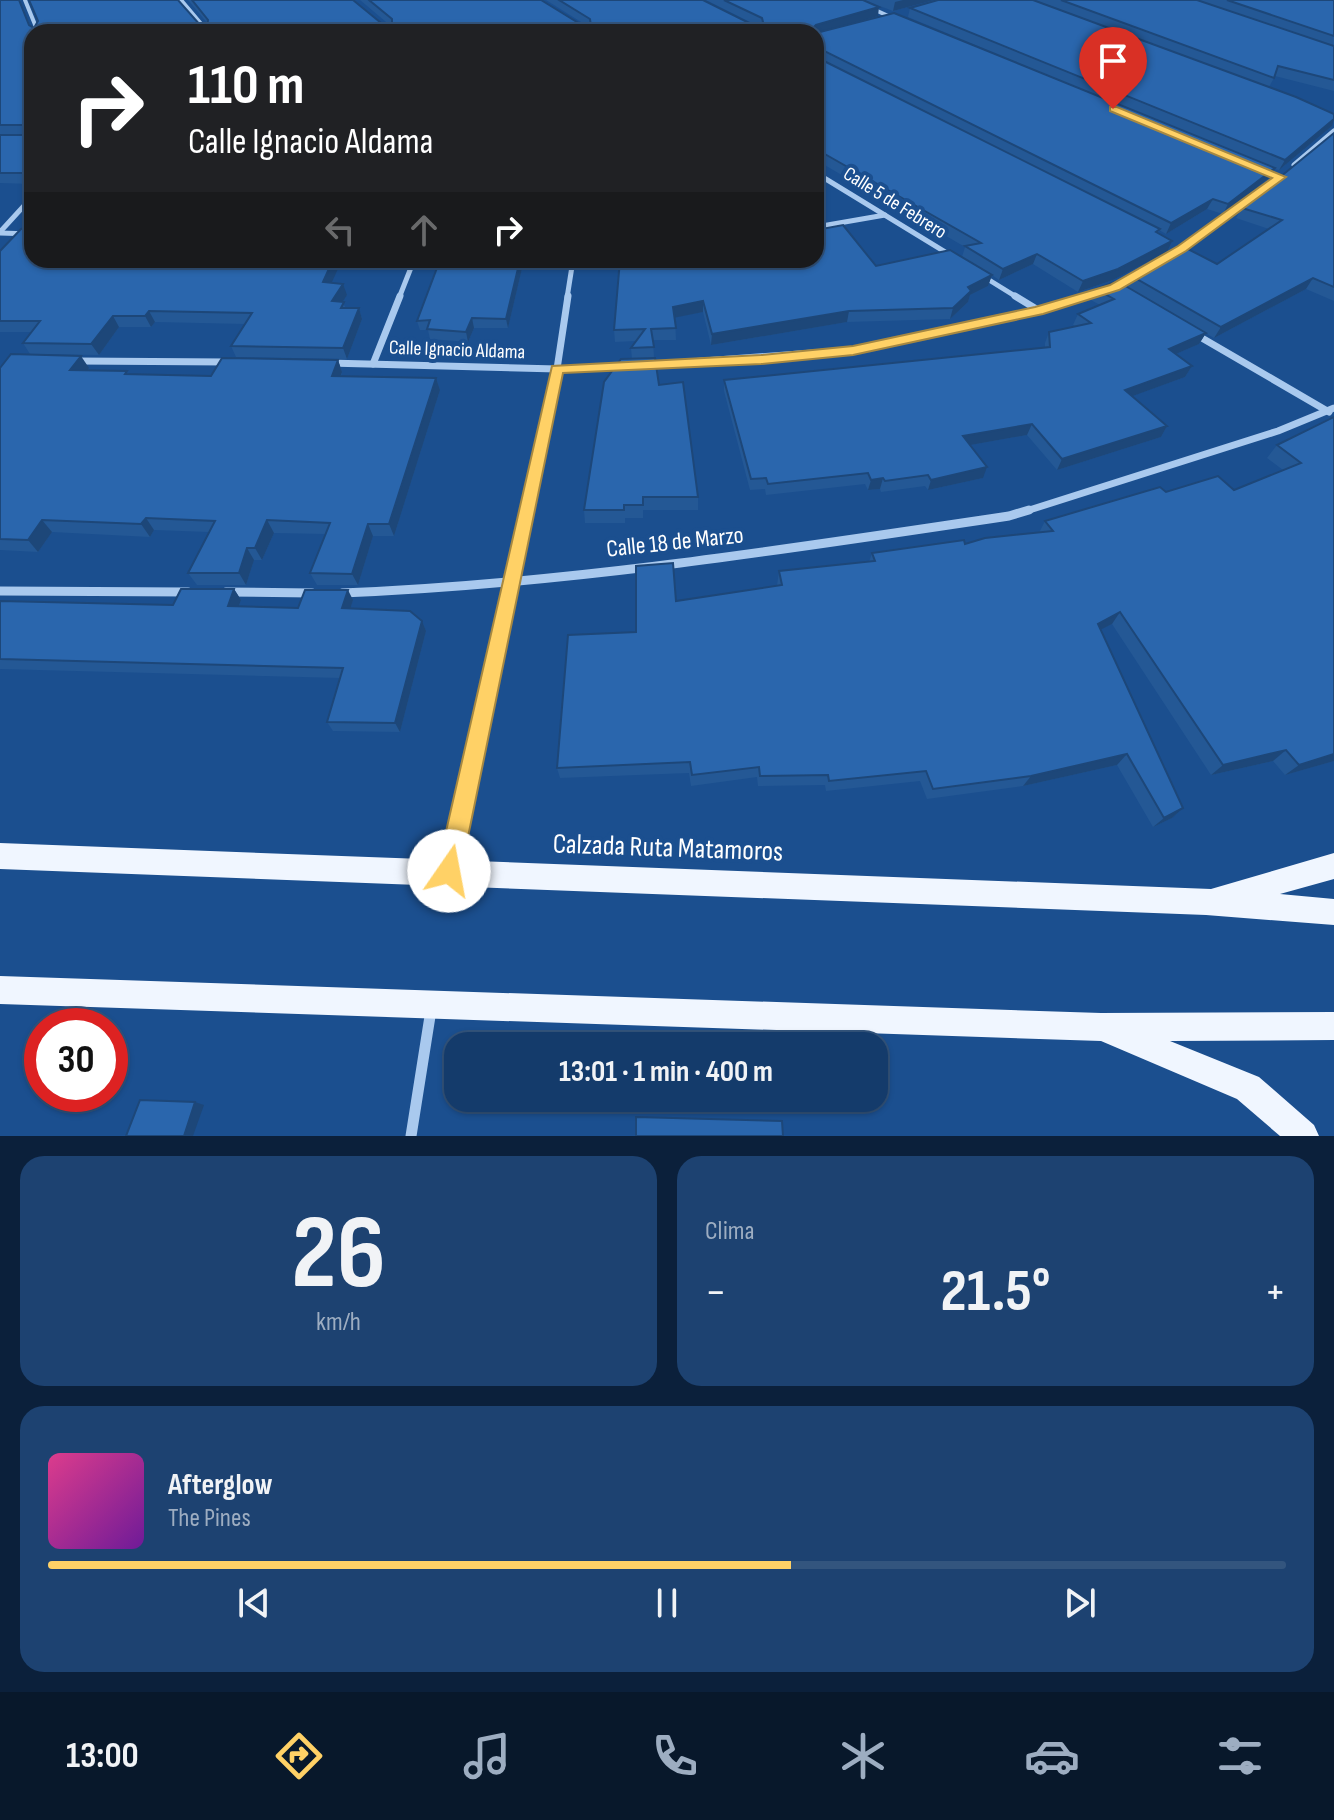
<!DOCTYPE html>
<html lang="es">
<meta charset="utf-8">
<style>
body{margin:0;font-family:"Sofia Sans Condensed",sans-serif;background:#1d4271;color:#f1f3f6;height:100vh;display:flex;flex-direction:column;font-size:30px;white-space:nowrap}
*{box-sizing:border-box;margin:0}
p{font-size:26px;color:#9dadc1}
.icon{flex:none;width:44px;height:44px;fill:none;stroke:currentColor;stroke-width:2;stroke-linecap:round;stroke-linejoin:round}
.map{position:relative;height:1136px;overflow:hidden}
.sheet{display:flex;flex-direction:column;gap:20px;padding:20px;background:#0b203b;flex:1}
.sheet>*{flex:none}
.banner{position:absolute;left:24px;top:24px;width:800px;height:244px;border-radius:24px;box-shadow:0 2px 6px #0004,0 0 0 2px #33557e;background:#202124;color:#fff;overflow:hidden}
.speed{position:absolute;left:24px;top:1008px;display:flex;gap:16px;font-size:40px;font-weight:700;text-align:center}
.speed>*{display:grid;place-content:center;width:104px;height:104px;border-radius:50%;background:#143b6b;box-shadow:0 2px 6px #0004,0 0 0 2px #33557e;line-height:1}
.speed .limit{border:12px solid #d22;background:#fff;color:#111}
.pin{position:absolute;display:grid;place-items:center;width:68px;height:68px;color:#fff;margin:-82px -34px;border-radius:50% 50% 50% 0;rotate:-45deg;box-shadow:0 0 8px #0007}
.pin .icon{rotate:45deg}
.me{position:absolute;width:88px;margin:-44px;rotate:12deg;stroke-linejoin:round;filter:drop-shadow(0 0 6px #0008)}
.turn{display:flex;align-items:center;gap:28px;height:168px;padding:0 32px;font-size:36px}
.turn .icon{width:104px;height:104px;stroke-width:2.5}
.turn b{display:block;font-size:56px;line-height:68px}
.lanes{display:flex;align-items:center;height:76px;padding:0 32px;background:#0003;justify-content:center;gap:40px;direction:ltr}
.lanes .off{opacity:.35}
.big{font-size:60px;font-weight:700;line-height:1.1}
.sheet .widget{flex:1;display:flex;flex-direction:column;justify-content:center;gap:12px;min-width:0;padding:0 28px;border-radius:24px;background:#1d4271}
.sheet .dial{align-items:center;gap:0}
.dial b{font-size:104px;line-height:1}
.song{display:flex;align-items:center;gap:24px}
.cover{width:96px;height:96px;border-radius:12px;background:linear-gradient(135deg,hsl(330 70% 55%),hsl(280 70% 35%))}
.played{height:8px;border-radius:4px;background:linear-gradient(90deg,#ffd166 60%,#33557e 60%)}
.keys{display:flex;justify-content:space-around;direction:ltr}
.heat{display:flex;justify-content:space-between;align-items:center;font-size:44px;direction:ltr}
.sheet .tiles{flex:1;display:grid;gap:20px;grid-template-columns:1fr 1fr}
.widget:last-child{grid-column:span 2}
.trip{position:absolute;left:444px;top:1032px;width:444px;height:80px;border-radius:24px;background:#143b6b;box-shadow:0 2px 6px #0004,0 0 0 2px #33557e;font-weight:700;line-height:80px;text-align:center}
.menu{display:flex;height:128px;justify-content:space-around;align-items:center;background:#08182b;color:#9dadc1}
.menu .icon{width:56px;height:56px}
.menu .selected{color:#ffd166}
.menu b{font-size:36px;color:#f1f3f6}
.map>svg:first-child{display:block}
</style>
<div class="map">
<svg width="1334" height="1136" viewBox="0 0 1334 1136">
<rect width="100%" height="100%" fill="#1b4f8f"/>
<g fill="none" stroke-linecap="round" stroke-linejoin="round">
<g stroke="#a9c9ee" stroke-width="4">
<polyline points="25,0 38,32"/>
<polyline points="181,0 208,32"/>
<polyline points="853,0 895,19"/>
</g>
<g stroke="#a9c9ee" stroke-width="5">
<polyline points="1294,165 1334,131"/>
<polyline points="816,173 950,255"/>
<polyline points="816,227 885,215"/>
<polyline points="0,232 32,197"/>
<polyline points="0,233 32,234"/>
<polyline points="1175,252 1275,181"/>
<polyline points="981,275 1018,298"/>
<polyline points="399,298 414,260"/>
<polyline points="567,298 573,260"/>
<polyline points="1080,298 1114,287 1136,275"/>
</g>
<g stroke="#a9c9ee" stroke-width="7">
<polyline points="1015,296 1038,310"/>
<polyline points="1195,334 1329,412"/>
<polyline points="77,361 227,362"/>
<polyline points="329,363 557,369 627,366"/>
<polyline points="373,364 400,296"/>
<polyline points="649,365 853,350 1038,311 1086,296"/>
<polyline points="526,512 557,369 568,296"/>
<polyline points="1023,512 1278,431 1334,408"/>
</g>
<g stroke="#a9c9ee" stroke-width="9">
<polyline points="0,591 188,592"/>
<polyline points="226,592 312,593"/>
<path d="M342 593C566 584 788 549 1009 516L1029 510"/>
<polyline points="467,786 527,510"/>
</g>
<g stroke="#a9c9ee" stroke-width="11">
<polyline points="449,871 468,784"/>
<polyline points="411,1136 431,1010"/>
</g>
<g fill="#f0f6ff" fill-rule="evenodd">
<polygon points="0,843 1211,889 1334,853 1334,879 1280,894 1334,899 1334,925 1206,915 0,869"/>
<polygon points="0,976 1101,1013 1334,1012 1334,1040 1170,1041 1259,1077 1314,1125 1319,1136 1280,1136 1237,1099 1101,1041 0,1004"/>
</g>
</g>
<g fill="#245895">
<polygon points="0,0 21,0 20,2 30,25 34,28 201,26 207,27 208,24 188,0 353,0 386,27 392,27 360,0 541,0 585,27 589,27 546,0 703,0 757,27 760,27 706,0 863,0 878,16 829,30 1105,99 908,17 910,8 1144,41 1035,0 1334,0 1334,91 1275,76 1269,87 1332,126 1279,170 1274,169 1269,178 1223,214 1207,209 1166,234 1159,230 1158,233 1167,252 1113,280 1078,292 1033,264 999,280 992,275 988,286 970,295 968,302 950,319 847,322 711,345 703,312 675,317 676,340 653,340 654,358 659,385 698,497 698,510 643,510 643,518 625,518 625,523 585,523 584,510 632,359 631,348 636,341 615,342 614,330 620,260 876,266 962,257 965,247 816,160 816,32 32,32 32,184 0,183 0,135 27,135 0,135"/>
<polygon points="864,0 934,0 893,11"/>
<polygon points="1334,133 1334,301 1306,289 1214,338 1195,327 1206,333 1199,344 1176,354 1192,366 1185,377 1132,396 1167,426 1161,437 1057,470 1027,435 970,445 983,478 928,490 925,486 881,492 880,489 868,490 865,484 766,495 765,489 750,490 724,391 724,380 1045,347 1045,343 1049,332 1076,326 1073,325 1078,314 1100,305 1091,300 1096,289 1125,286 1130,275 1217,264 1269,229 1236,218 1242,208"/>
<polygon points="29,227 332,283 347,295 342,302 346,308 359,308 362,319 347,359 236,357 231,346 245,324 155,322 151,327 119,327 99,355 30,354 23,343 31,332 0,332 0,251"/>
<polygon points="440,260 524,260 508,328 474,328 468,342 430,339 428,330 420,330 417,321"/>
<polygon points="338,360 342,372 341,376 436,378 440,390 394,536 373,536 358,585 317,585 310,573 325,534 274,533 262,560 254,560 246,585 197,585 188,573 209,532 154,530 150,537 52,532 38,552 0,550 0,368 89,368 87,370 130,374 211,376"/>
<polygon points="1334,417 1334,761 1285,775 1273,761 1211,775 1112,624 1101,629 1183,808 1172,818 1153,827 1117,765 1023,786 927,799 920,781 826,791 825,785 758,786 757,777 691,786 689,773 560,778 557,768 636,632 676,601 777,586 779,571 869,562 872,553 965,544 1039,533 1045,521 1166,492 1234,490 1283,470 1267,458 1277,445"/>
<polygon points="234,589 241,600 239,606 298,608 353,600 350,609 422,621 426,631 400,732 333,731 327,722 340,678 0,669 0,601 173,605"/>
</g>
<g fill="#1d4779">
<polygon points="903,0 934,0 893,11 895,2"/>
<polygon points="879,7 878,16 816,34 816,32 812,32 816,25"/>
<polygon points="1334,119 1332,126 1279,170 1285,160"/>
<polygon points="1275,168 1269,178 1223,214 1228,204"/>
<polygon points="1213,199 1207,209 1166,234 1171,223"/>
<polygon points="1172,241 1167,252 1113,280 1078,292 1083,281"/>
<polygon points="1037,254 1033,264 999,280 1003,269"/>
<polygon points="333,260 342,260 327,293 323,282"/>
<polygon points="520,260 524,260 508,328 506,319"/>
<polygon points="992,275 988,286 970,295 968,302 950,319 953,308 968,287"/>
<polygon points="1313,278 1306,289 1214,338 1221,327"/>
<polygon points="343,284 347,295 336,312 332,301"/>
<polygon points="703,301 703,312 673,318 673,307"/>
<polygon points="359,308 362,319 347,359 343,348"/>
<polygon points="149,311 155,322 151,327 145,316"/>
<polygon points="849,311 847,322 711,345 712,334"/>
<polygon points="113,316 119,327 99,355 91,344"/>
<polygon points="472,318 474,328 468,342 466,332"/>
<polygon points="1206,333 1199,344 1162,360 1169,349"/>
<polygon points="81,356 89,368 79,382 70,370"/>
<polygon points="338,360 342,372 336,388 332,376"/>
<polygon points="1192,366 1185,377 1119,401 1125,390"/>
<polygon points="436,378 440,390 394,536 389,524"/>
<polygon points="1032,424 1027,435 959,447 963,436"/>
<polygon points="1167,426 1161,437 1057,470 1062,459"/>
<polygon points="987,467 983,478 928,490 931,480"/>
<polygon points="883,478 880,489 868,490 871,480"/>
<polygon points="146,518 154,530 150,537 141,524"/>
<polygon points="42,520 52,532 38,552 28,540"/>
<polygon points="267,520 274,533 262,560 255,548"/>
<polygon points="368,524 373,536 358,585 352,574"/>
<polygon points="247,548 254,560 246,585 239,573"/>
<polygon points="234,589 241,600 235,617 228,606"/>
<polygon points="348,590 353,600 347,619 342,608"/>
<polygon points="1120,612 1112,624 1090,635 1098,624"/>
<polygon points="422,621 426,631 400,732 395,723"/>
<polygon points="1286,750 1273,761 1211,775 1223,765"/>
<polygon points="1127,754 1117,765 1023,786 1031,776"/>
<polygon points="1334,754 1334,761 1285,775 1299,765"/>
<polygon points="1183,808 1172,818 1153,827 1164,818"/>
<polygon points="195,1102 204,1105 193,1136 184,1136"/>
</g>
<g fill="#2a66ad" stroke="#1d4779" stroke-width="2">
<polygon points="0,0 19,0 29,25 34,28 38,21 29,0 178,0 201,26 207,27 208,20 192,0 353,0 386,27 392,27 392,19 369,0 541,0 585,27 591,26 590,19 559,0 703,0 757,27 764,26 762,18 724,0 863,0 879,7 816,25 812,29 813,32 32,32 32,173 0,173 0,135 26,135 32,131 27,125 0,125"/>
<polygon points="938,0 1033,0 1296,97 1334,114 1334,119 1285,160 910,8"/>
<polygon points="1061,0 1197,0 1334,46 1334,80 1278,66 1274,78"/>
<polygon points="1227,0 1334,0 1334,36"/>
<polygon points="894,13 1275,168 1228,204 1213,199 1171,223 816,47 816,33"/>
<polygon points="816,57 1160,229 1156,232 1172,241 1118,269 1083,281 1037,254 1003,269 965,246 981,243 816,149"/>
<polygon points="1334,133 1334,287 1313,278 1221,327 1130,275 1184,247 1217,264 1282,220 1242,208"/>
<polygon points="32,216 32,260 333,260 323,282 343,284 332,301 344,302 341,308 359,308 343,348 231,346 252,313 149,311 145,316 113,316 91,344 23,343 40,321 0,321 0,251 21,229 29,227"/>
<polygon points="843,225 876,266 950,250 992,275 968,287 971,291 953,308 849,311 712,334 703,301 673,307 676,328 651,329 654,347 631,348 645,329 614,330 620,260 816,260 816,230"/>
<polygon points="440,260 520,260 506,319 472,318 466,332 427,329 430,320 417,321"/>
<polygon points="1117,281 1206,333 1169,349 1192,366 1125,390 1167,426 1062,459 1032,424 963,436 987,467 931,480 928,475 885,481 883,478 871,480 868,473 768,484 766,478 751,479 724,380 1050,347 1049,332 1091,323 1078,314 1114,299 1096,289"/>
<polygon points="11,354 81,356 70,370 127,371 125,374 211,376 222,358 338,360 332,376 436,378 389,524 368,524 352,574 310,573 330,523 267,520 255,548 247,548 239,573 188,573 215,521 146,518 141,524 42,520 28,540 0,539 0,368"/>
<polygon points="655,358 659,385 683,382 698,497 643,497 643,505 624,505 624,510 584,510 604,382 621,359"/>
<polygon points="1334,417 1334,754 1299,765 1286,750 1223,765 1120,612 1098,624 1183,808 1164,818 1127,754 1031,776 933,789 926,771 829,781 828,775 760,776 759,767 692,775 690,762 557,768 568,635 636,632 636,566 673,563 676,601 782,585 779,571 875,561 872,553 964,540 965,544 985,538 1053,531 1045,521 1160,487 1166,492 1218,476 1234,490 1301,463 1277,445"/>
<polygon points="181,589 234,589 228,606 298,608 305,590 348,590 342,608 410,611 422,621 395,723 327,722 343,668 0,659 0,601 173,605"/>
<polygon points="140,1100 195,1102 184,1136 126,1136"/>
<polygon points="636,1117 782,1121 783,1136 636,1136"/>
</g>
<polygon fill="#ffd166" stroke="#a68842" stroke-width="2" points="1110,107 1117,107 1286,177 1186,251 1119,290 1043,314 853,355 761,364 563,373 461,871 458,880 449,883 441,880 437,871 552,366 761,355 853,346 1035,307 1110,285 1178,246 1272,178 1110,111"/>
<g text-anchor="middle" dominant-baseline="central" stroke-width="8" stroke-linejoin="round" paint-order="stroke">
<g font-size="20" fill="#fff" stroke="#1b4f8f">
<text transform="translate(895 203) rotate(32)">Calle 5 de Febrero</text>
<text transform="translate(457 350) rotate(2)">Calle Ignacio Aldama</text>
</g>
<g font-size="24" fill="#fff" stroke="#1b4f8f">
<text transform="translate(675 542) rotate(-6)">Calle 18 de Marzo</text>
</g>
<g font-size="28" fill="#fff" stroke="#1b4f8f">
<text transform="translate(668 848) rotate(2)">Calzada Ruta Matamoros</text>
</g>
</g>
</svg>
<div class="speed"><div class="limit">30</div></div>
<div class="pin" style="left:1113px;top:109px;background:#d93025"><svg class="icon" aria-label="arrive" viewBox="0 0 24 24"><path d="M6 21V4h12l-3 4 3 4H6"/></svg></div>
<svg class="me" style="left:449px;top:871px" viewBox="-20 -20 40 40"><circle r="19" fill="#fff"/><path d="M0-13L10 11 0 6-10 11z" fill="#ffd166"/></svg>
<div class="trip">13:01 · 1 min · 400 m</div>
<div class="banner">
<div class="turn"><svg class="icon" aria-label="right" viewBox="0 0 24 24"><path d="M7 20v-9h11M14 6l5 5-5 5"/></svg><div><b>110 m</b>Calle Ignacio Aldama</div></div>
<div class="lanes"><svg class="icon off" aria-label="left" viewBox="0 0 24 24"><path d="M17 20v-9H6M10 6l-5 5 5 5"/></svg><svg class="icon off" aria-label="ahead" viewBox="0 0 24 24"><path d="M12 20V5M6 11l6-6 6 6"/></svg><svg class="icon" aria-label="right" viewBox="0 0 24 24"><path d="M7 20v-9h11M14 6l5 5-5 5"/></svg></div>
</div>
</div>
<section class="sheet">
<div class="tiles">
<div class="widget dial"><b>26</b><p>km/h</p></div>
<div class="widget"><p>Clima</p>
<div class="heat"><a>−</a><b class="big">21.5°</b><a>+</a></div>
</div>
<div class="widget">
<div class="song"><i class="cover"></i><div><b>Afterglow</b><p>The Pines</p></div></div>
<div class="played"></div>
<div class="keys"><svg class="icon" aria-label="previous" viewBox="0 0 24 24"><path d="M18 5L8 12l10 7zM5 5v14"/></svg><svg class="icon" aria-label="pause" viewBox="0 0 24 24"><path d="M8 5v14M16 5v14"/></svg><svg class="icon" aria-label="next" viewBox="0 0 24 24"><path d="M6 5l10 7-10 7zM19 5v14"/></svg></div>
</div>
</div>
</section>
<nav class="menu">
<b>13:00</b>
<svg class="icon selected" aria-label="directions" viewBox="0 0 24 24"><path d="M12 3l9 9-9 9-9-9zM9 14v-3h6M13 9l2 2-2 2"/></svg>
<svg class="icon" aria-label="music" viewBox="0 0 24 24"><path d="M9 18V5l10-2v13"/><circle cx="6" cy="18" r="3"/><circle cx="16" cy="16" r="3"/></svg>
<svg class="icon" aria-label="phone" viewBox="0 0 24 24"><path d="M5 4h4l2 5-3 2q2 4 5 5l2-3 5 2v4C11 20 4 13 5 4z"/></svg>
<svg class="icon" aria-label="climate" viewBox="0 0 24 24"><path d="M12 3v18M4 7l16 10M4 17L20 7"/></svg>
<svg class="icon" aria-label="car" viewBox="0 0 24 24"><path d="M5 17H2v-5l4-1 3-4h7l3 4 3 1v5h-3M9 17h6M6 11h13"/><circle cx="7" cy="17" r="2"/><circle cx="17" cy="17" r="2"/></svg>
<svg class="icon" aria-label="filters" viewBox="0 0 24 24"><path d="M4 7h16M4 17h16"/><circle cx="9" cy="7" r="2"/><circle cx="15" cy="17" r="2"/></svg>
</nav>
